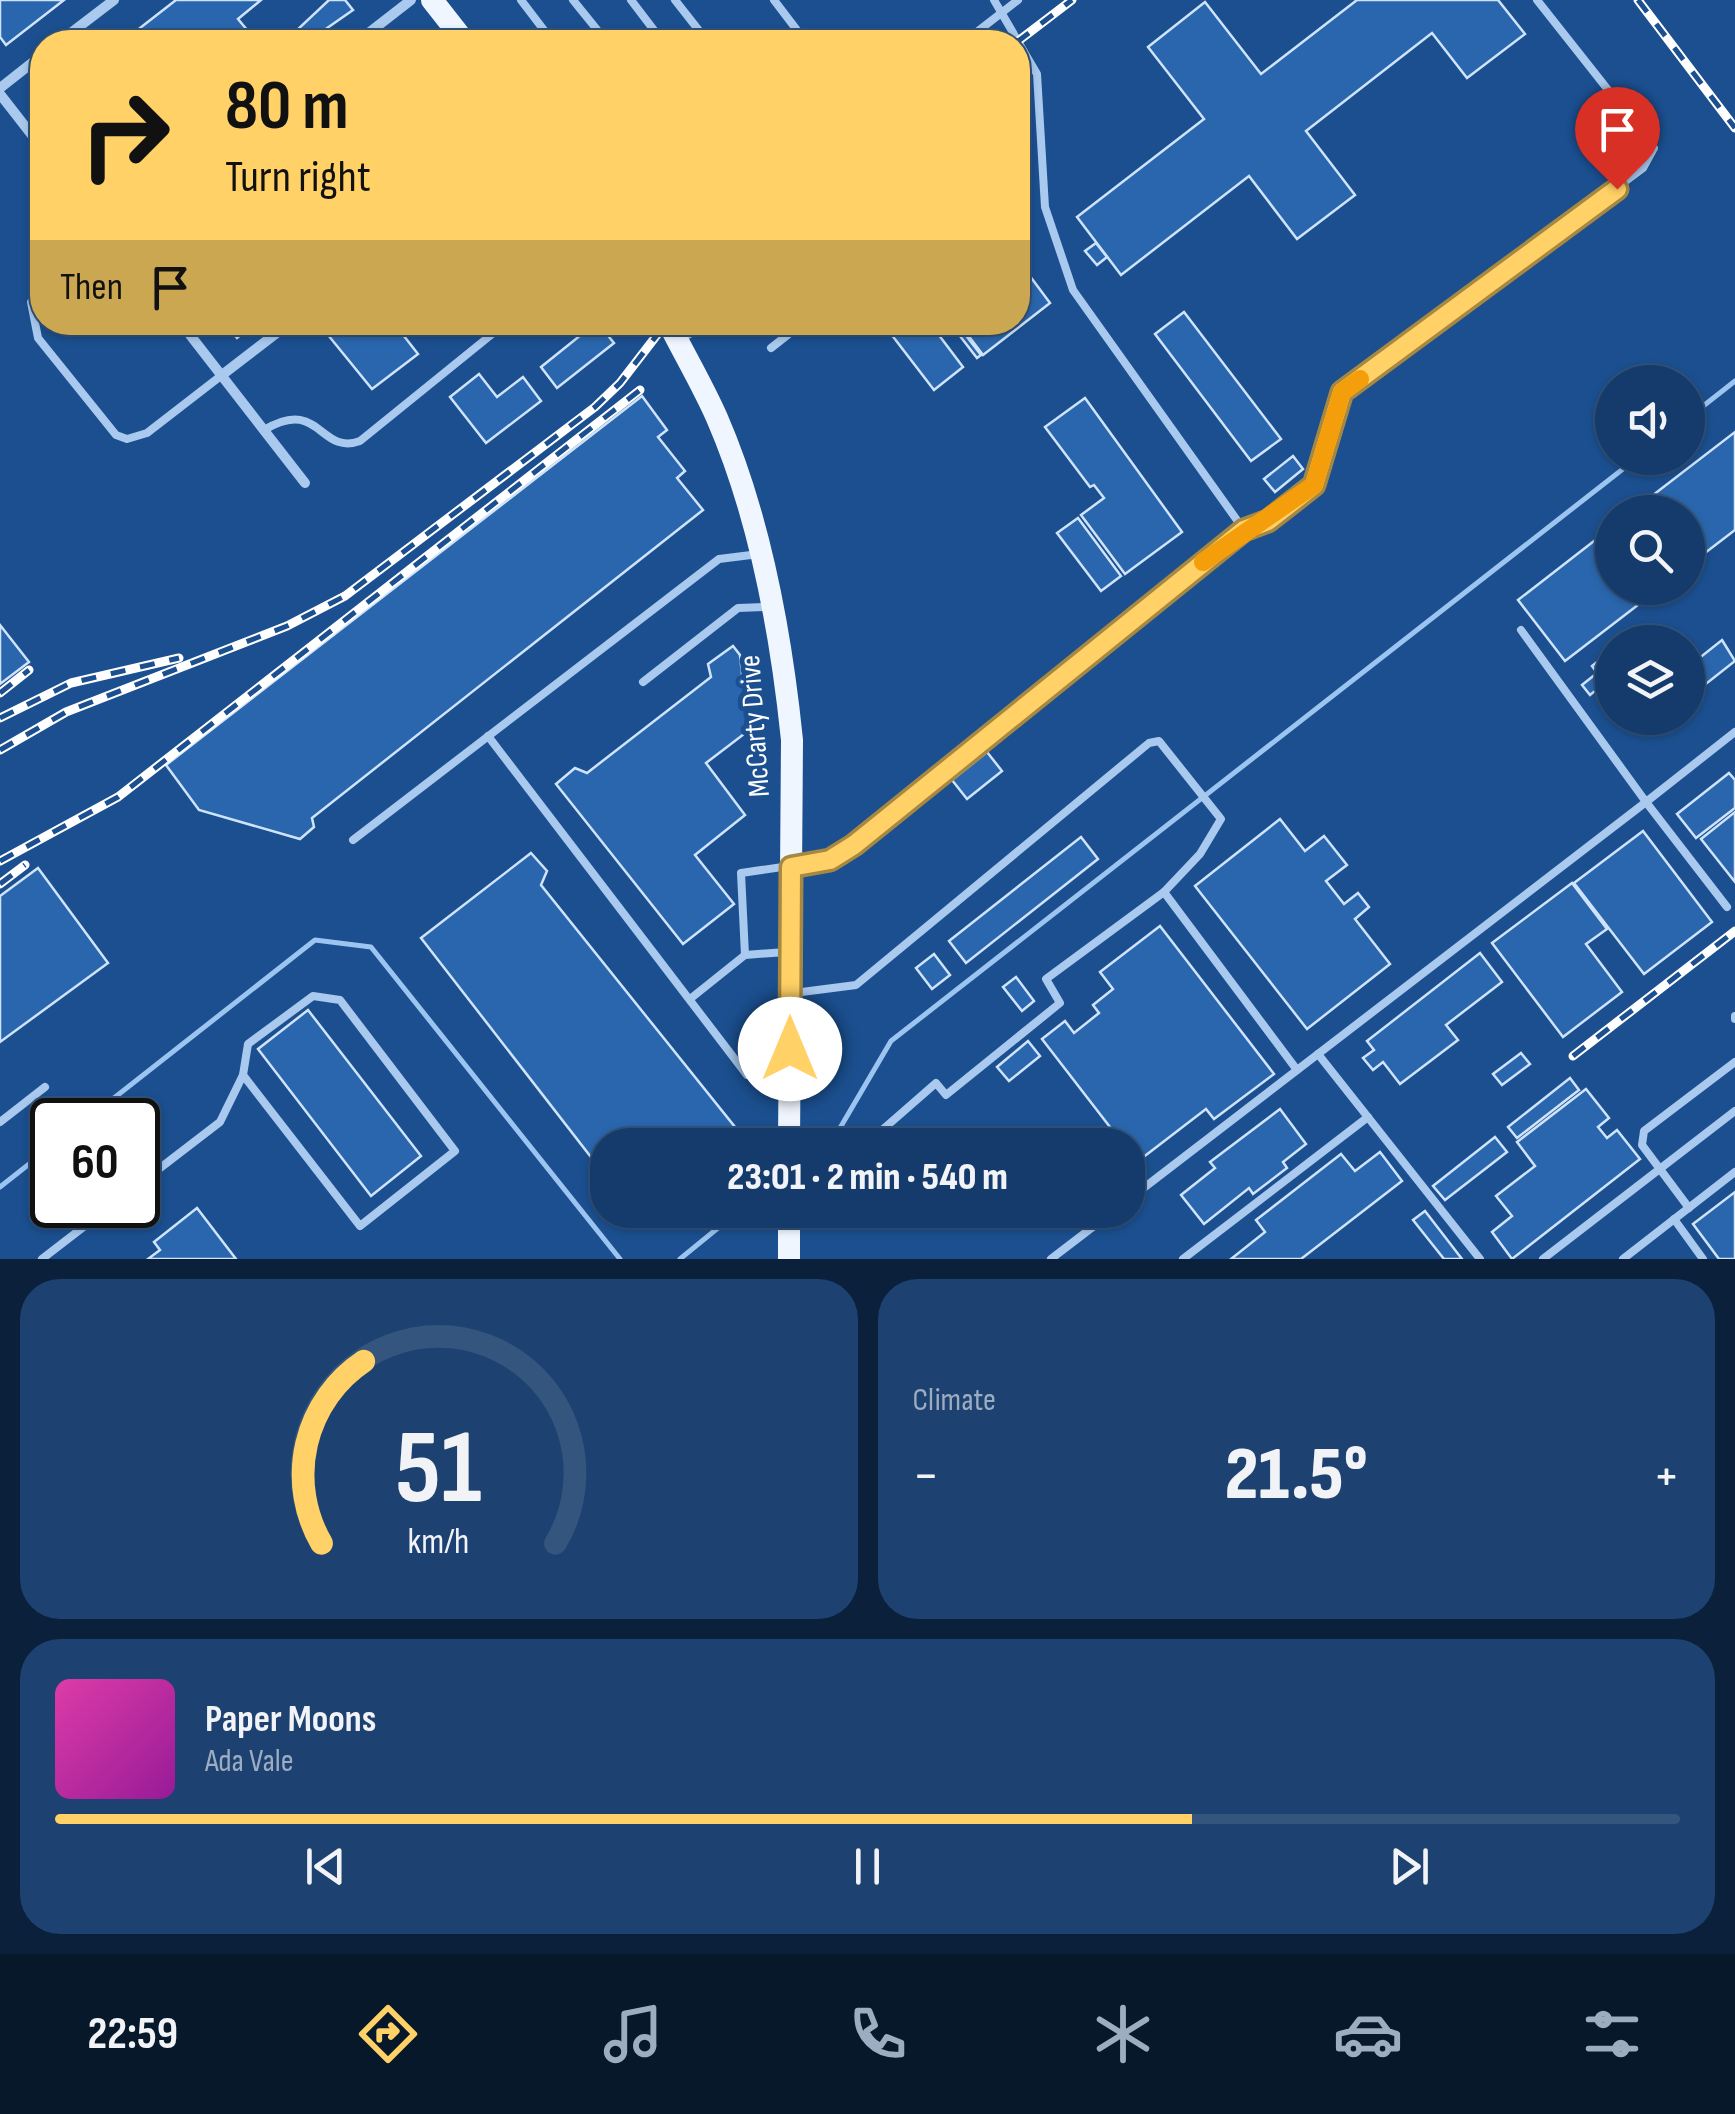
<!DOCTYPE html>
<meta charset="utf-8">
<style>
body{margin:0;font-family:"Sofia Sans Condensed",sans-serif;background:#1d4271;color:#f1f3f6;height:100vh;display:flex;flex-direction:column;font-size:38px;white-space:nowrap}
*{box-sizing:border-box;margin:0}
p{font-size:32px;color:#9dadc1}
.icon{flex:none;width:55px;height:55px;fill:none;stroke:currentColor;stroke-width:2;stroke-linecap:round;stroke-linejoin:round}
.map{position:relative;height:1259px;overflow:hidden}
.drawer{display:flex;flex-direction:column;gap:20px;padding:20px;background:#0b203b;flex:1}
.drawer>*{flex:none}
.banner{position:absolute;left:30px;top:30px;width:1000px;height:305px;border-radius:40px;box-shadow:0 2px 8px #0004,0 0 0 2px #33557e;background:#ffd166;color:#111;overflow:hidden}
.controls{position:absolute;left:1595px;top:365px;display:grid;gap:20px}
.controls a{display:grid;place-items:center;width:110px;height:110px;border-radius:50%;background:#143b6b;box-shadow:0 2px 8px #0004,0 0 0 2px #33557e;font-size:50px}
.speed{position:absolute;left:30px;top:1098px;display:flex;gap:20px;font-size:50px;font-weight:700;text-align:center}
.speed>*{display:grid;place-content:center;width:130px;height:130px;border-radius:50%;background:#143b6b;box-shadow:0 2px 8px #0004,0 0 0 2px #33557e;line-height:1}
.speed .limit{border:5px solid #111;border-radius:15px;background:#fff;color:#111}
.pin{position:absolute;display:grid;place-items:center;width:85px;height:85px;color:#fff;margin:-102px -42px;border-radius:50% 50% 50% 0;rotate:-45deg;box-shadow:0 0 10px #0007}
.pin .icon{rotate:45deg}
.me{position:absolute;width:110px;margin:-55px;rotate:0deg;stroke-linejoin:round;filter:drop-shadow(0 0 8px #0008)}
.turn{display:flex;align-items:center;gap:35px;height:210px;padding:0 30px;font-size:45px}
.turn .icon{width:130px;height:130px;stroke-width:2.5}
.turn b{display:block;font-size:70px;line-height:85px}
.then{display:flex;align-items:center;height:95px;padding:0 30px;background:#0003;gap:20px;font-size:38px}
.big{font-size:75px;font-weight:800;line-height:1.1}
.drawer .card{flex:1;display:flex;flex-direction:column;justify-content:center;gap:15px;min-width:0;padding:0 35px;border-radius:40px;background:#1d4271}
.drawer .dial{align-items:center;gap:0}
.dial svg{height:260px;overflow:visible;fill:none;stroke:#33557e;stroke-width:7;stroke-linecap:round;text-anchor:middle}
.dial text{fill:#f1f3f6;stroke:none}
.song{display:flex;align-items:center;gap:30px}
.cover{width:120px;height:120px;border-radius:15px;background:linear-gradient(135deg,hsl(320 70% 55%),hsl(300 70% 35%))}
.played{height:10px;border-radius:5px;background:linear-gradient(90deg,#ffd166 70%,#33557e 70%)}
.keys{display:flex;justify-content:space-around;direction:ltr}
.heat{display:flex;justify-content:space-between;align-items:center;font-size:55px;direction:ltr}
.drawer .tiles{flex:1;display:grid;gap:20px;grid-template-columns:1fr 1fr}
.card:last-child{grid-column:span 2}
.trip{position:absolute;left:590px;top:1128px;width:555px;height:100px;border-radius:40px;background:#143b6b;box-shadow:0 2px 8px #0004,0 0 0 2px #33557e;font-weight:800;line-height:100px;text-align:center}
.menu{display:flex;height:160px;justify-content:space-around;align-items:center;background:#08182b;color:#9dadc1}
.menu .icon{width:70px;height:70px}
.menu .on{color:#ffd166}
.menu b{font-size:45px;color:#f1f3f6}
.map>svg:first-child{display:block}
</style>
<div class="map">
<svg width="1735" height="1259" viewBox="0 0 1735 1259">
<rect width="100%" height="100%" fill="#1b4f8f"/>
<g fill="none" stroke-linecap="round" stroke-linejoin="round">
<g stroke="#9cc4f0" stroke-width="5">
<polyline points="1688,418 1735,381"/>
<polyline points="86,1120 315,940 371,947 620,1259"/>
<polyline points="819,1145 840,1128 891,1041 1637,458"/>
<polyline points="0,1187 52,1146"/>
<polyline points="680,1259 740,1210"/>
</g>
</g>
<g fill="#2a66ad" stroke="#cfe3fa" stroke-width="2.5">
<polygon points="0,0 64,0 6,45 0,37"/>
<polygon points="176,0 261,0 238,19 257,42 122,42"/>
<polygon points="329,0 345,0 353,10 307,42 297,30"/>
<polygon points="1357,0 1498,0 1525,34 1467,78 1432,33 1306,131 1355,195 1297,239 1249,176 1121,275 1077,217 1204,119 1148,47 1205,2 1261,74"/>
<polygon points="405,30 415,42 389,42"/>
<polygon points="1096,243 1107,257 1097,265 1085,251"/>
<polygon points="1018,260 1050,303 983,355 958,322 1018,322"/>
<polygon points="1184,312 1281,439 1251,461 1155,334"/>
<polygon points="224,322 256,322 237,338"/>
<polygon points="343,322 393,322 418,354 372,389 328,335"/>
<polygon points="597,322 614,343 557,388 541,367"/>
<polygon points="906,322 929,322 963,367 934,390 891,334"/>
<polygon points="957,324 981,355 977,358 953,327"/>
<polygon points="479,374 497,397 523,377 541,401 486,443 450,397"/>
<polygon points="642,396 667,430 658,437 685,471 677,478 703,510 312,818 314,827 300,839 199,810 166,765"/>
<polygon points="1085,398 1182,532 1125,574 1081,515 1104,498 1094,485 1090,487 1045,427"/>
<polygon points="1735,432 1735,530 1688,566 1688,512 1631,512"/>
<polygon points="1293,456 1303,469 1275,492 1264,479"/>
<polygon points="1078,518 1121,576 1101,591 1057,533"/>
<polygon points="1612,527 1612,588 1660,588 1565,661 1518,600"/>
<polygon points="0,625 29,662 0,684"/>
<polygon points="1722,640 1735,661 1688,698 1688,667"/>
<polygon points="733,646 740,655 748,731 706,763 745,815 695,855 734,904 683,944 556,784 575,768 587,773 711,677 708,664"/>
<polygon points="1610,652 1612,677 1590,695 1582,685 1597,673 1592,666"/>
<polygon points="987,752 1002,771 967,799 952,780"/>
<polygon points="1729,773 1735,780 1735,808 1696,838 1677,814"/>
<polygon points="1735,812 1735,882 1701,839"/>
<polygon points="1280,819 1305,851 1324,836 1347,865 1326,881 1344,904 1358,893 1369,907 1355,919 1390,964 1307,1029 1195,886"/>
<polygon points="1643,831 1712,922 1644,974 1574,883"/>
<polygon points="1081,837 1098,859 966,963 949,941"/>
<polygon points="531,853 547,871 541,885 739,1132 738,1145 608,1145 608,1179 421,938"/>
<polygon points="38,868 108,963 0,1042 0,896"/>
<polygon points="1572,883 1607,929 1586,944 1622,992 1563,1037 1492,943"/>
<polygon points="1160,926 1274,1074 1214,1119 1206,1109 1137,1162 1042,1039 1065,1021 1074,1033 1099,1013 1093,1005 1113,989 1100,972"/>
<polygon points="1480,953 1502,982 1446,1025 1458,1040 1400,1084 1383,1062 1373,1070 1363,1058 1374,1050 1367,1041"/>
<polygon points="934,954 950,975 932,989 916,968"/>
<polygon points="1016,977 1034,1001 1022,1011 1003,987"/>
<polygon points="308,1010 421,1156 371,1196 258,1049"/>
<polygon points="1028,1041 1040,1056 1009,1081 997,1067"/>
<polygon points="1521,1053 1530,1064 1502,1085 1493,1074"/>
<polygon points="1570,1078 1579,1090 1517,1138 1508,1127"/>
<polygon points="1586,1089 1609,1118 1598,1127 1607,1138 1617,1130 1640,1159 1512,1259 1492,1232 1512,1216 1496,1196 1535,1166 1517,1142"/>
<polygon points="1280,1109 1306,1144 1283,1162 1287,1168 1253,1194 1249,1188 1204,1224 1181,1195 1215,1168 1210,1162"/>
<polygon points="1495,1137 1507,1152 1445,1200 1433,1186"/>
<polygon points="1380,1152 1402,1181 1301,1259 1231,1259 1265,1232 1256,1220 1341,1154 1355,1171"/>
<polygon points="1735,1192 1735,1259 1719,1259 1693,1224"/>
<polygon points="197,1208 236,1259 148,1259 160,1250 154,1242"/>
<polygon points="1425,1211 1462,1259 1444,1259 1413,1220"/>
</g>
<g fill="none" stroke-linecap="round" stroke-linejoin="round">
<g stroke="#a9c9ee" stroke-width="8">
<polyline points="521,0 553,42"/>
<polyline points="573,0 607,42"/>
<polyline points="631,0 663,42"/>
<polyline points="675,0 708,42"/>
<polyline points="774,0 806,42"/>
<polyline points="994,0 1037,74 1045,207 1073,290 1244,530 1267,521 1314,485 1342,393 1643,168 1654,148 1537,0"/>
<polyline points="964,42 1018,0"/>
<polyline points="42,292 31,302 38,338 116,435 127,439 147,433 222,375"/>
<polyline points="681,339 709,322"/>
<polyline points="771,348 804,322"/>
<path d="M264 430C320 396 319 456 360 441L507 322"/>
<polyline points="1521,630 1646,802 1735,732"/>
<polyline points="643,682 738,608 767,607"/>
<polyline points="488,736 747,1075 786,1077"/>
<polyline points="353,840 719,559 759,554"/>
<polyline points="745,955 741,873 830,860 854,845 1244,530"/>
<polyline points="794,993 856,985 1149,743 1159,741 1221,819 1200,854 1164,892"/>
<polygon points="313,996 340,1000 455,1151 360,1226 243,1075 248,1044"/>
<polyline points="690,999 745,955 786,952"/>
<polyline points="1735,1016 1735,1019"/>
<polyline points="1318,1054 1480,1259"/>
<polyline points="0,1122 45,1087"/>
<polyline points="865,1145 936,1083 946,1095 1060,1003 1046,979 1164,892 1297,1070"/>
<polyline points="138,1185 220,1122 243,1075"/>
<polyline points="1128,1200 1646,802 1727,907"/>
<polyline points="1689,1208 1642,1145 1644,1131 1735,1062"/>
<polyline points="1674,1219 1703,1259"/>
<polyline points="42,1259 112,1205"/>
<polyline points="1051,1259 1115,1210"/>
<polyline points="1183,1259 1368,1117"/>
<polyline points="1543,1259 1735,1111"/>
<polyline points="1623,1259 1735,1172"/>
</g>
<g stroke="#a9c9ee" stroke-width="10">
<polyline points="59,42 114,0"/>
<polyline points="357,42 411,0"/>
<polyline points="0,88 42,55"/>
<polyline points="0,94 42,148"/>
<polyline points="180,322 305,483"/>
<polyline points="222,375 291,322"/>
</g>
<g stroke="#f0f6ff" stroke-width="22">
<polyline points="432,0 465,42"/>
<path d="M668 322C684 354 703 386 717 418 760 517 781 633 792 740L789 1145"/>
<polyline points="789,1259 789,1210"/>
</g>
<defs>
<g id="rail">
<polyline points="1638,0 1735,128"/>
<polyline points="1017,42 1072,0"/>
<polyline points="0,693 29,670"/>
<polyline points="0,718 71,683 179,658"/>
<polyline points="0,750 66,712 287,626 345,596 595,407 620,383 667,322"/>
<polyline points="0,861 118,797 640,390"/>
<polyline points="0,884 25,865"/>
<polyline points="1573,1056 1735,931"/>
</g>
</defs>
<use href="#rail" stroke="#fff" stroke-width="9"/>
<use href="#rail" stroke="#1b4f8f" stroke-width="5" stroke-dasharray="15" stroke-linecap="butt"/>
</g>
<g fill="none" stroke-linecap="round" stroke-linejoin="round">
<defs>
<polyline id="route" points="790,1049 791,867 830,860 854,845 1244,530 1268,521 1314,485 1342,392 1617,189"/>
</defs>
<use href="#route" stroke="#a68842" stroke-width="25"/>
<use href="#route" stroke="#ffd166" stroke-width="18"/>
<polyline stroke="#f59e0b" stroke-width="18" points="1203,562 1314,485 1342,392 1360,379"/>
</g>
<g text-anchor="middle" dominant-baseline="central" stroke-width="10" stroke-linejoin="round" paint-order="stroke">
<g font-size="30" fill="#fff" stroke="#1b4f8f">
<text transform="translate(755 726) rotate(-94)">McCarty Drive</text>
</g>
</g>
</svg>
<div class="controls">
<a><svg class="icon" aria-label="sound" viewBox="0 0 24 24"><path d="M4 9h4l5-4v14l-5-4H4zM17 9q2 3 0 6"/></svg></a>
<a><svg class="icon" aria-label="search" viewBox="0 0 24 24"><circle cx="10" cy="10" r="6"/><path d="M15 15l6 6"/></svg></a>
<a><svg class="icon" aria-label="layers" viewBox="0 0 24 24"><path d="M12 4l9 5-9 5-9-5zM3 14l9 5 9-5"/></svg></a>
</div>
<div class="speed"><div class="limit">60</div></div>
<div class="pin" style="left:1617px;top:189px;background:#d93025"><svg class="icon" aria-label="arrive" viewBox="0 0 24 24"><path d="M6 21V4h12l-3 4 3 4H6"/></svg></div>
<svg class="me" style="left:790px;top:1049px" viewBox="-20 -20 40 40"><circle r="19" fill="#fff"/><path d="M0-13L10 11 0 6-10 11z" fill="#ffd166"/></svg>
<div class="trip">23:01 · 2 min · 540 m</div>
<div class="banner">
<div class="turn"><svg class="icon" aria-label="right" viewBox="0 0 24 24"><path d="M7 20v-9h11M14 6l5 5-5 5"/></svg><div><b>80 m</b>Turn right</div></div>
<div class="then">Then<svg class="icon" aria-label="arrive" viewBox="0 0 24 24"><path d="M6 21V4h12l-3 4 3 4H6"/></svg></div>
</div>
</div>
<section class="drawer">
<div class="tiles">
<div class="card dial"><svg viewBox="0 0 100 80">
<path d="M14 69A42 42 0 1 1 86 69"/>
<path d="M14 69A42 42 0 0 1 27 13" stroke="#ffd166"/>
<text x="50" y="56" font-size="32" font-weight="700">51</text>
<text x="50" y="72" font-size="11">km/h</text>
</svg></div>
<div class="card"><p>Climate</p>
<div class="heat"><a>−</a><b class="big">21.5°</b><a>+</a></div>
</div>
<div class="card">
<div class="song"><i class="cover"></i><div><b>Paper Moons</b><p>Ada Vale</p></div></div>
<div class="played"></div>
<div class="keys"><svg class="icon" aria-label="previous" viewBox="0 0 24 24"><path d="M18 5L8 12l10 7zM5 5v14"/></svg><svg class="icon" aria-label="pause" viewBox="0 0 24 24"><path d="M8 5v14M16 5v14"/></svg><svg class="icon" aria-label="next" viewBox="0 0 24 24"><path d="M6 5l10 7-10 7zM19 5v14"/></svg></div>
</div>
</div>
</section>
<nav class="menu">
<b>22:59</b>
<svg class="icon on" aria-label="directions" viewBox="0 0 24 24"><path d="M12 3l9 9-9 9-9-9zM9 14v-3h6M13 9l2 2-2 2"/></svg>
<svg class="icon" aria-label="music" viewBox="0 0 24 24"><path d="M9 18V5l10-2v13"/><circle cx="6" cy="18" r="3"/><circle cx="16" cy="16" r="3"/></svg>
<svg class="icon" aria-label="phone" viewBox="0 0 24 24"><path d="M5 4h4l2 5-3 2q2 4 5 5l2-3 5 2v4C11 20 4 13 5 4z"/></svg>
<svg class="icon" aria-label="climate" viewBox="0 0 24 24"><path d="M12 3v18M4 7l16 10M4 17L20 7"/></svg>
<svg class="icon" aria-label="car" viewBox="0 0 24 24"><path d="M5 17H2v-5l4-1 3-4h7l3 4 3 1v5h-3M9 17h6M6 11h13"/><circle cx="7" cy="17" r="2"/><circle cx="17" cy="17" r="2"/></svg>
<svg class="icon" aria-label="filters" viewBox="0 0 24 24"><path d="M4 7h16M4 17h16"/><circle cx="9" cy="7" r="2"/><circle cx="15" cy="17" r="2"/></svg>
</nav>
